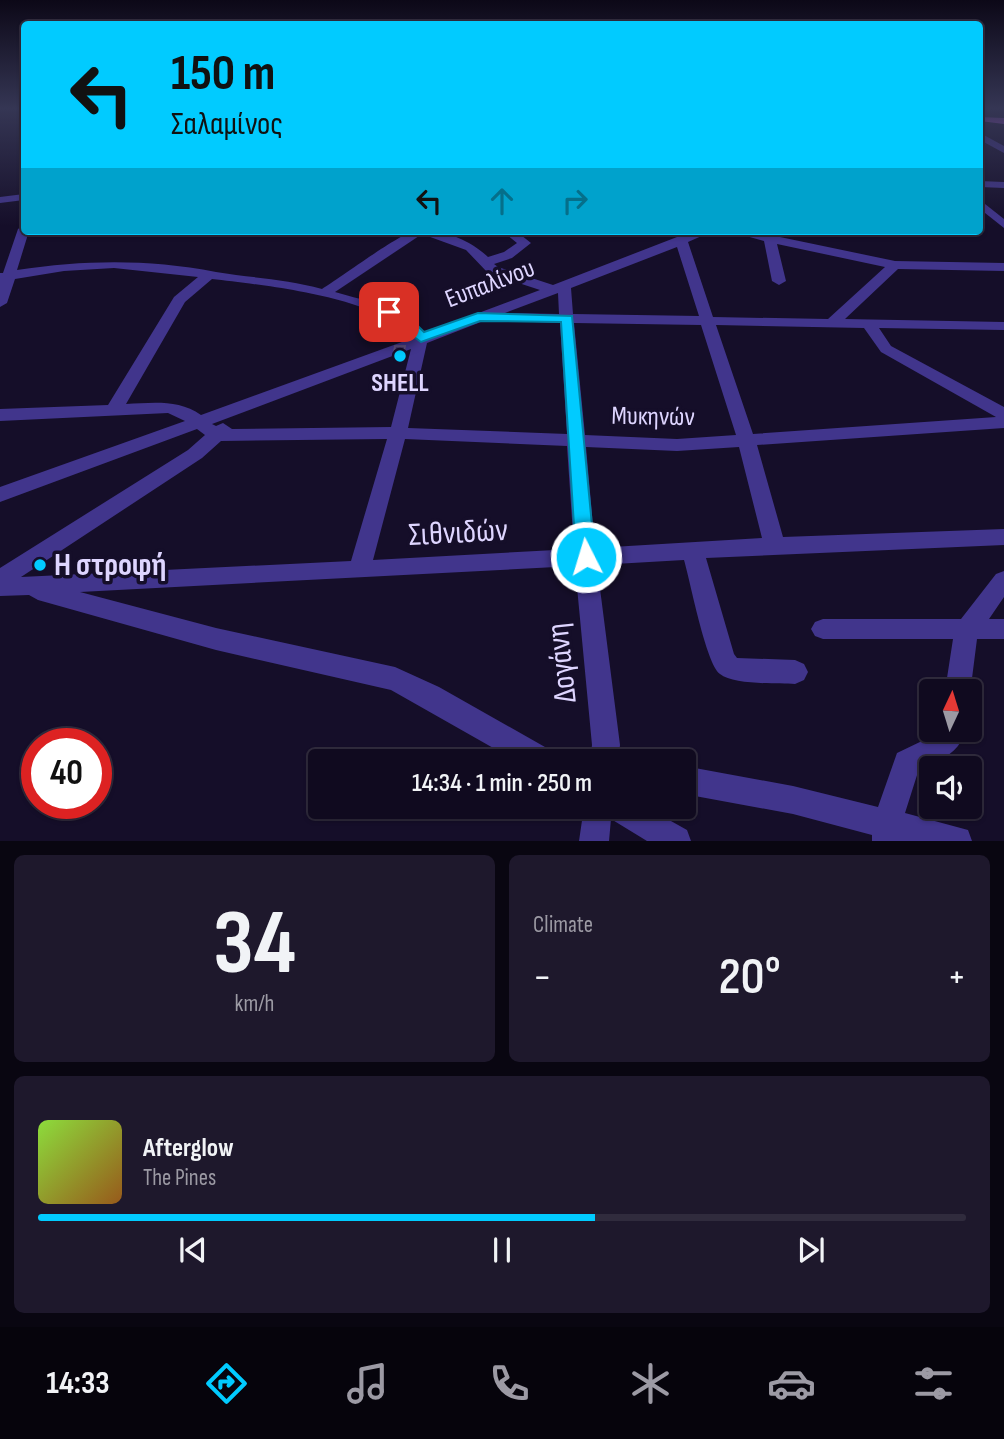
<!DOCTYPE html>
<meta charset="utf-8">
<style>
body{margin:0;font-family:"Sofia Sans Condensed",sans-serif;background:#1e182c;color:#f1f3f6;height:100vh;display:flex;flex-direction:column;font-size:26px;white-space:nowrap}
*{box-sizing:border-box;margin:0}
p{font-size:23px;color:#9c9aa4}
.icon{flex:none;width:38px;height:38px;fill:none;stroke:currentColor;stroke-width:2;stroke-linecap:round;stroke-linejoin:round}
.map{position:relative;height:841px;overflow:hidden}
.side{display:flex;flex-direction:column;gap:14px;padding:14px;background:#090611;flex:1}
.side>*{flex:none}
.top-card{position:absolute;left:21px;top:21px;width:962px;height:214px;border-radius:7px;box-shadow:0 2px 5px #0004,0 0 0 2px #302b3d;background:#01cbff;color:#111;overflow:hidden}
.needle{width:46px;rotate:4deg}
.fabs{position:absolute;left:919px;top:679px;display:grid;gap:14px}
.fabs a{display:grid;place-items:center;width:63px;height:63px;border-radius:7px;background:#100a1f;box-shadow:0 2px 5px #0004,0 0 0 2px #302b3d;font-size:35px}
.speed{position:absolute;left:21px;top:728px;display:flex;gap:14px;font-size:35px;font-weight:700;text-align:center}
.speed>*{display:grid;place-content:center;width:91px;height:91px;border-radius:50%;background:#100a1f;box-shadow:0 2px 5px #0004,0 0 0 2px #302b3d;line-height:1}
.speed .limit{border:10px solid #d22;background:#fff;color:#111}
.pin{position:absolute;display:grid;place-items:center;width:60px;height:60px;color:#fff;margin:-30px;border-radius:14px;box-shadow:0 4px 10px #0006}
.me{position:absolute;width:77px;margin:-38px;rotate:355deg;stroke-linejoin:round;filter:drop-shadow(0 0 5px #0008)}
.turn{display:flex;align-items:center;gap:24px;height:147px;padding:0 35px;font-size:32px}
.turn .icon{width:91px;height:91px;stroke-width:2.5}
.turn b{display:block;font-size:49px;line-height:60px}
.lanes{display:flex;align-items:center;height:66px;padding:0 35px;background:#0003;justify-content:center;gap:35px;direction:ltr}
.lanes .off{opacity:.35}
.big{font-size:52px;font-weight:600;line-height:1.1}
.side .card{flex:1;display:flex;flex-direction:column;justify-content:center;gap:10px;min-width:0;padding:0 24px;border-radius:10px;background:#1e182c}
.side .dial{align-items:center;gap:0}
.dial b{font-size:91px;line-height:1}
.song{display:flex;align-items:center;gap:21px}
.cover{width:84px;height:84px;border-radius:10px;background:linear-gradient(135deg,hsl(90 70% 55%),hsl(30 70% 35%))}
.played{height:7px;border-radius:4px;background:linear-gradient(90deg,#01cbff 60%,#302b3d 60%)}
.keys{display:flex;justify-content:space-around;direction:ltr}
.heat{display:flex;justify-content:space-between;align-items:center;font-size:38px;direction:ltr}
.side .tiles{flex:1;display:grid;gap:14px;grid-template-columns:1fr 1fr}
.card:last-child{grid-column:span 2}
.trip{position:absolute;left:308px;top:749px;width:388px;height:70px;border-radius:7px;background:#100a1f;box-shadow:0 2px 5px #0004,0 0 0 2px #302b3d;font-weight:600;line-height:70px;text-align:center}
.dock{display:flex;height:112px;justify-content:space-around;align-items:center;background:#06040c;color:#9c9aa4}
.dock .icon{width:49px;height:49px}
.dock .selected{color:#01cbff}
.dock b{font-size:32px;color:#f1f3f6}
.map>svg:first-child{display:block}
</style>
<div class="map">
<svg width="1004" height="841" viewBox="0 0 1004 841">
<rect width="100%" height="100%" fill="#150e29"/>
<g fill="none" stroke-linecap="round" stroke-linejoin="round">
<polyline stroke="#06174a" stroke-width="2.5" points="980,143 985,144"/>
<g fill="#41358c" fill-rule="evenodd">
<polygon points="980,112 984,117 980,120"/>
<polygon points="980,133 1004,146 1004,153 980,140"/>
<polygon points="980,181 1004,182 1004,188 980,187"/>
<polygon points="24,194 24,200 0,203 0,197"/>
<polygon points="980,200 1004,219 1004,228 980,209"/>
<path d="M24 225V231H29L17 270C86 260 147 259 216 272 252 278 287 279 322 289 338 279 401 233 414 231 440 227 470 240 488 257L504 252 517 243 502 231H516L531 243 512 258 494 264 498 267 553 285 677 237 696 231H713L688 242 713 317 828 319 885 267 777 244 786 281 779 285 772 281 764 241 728 231H751L895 261 1004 263V271L898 269 845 319 1004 322V330L879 328 891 346 1004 407V428L757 445 783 537 1004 529V545L706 558 734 654 737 658 795 660 804 664 808 672 804 680 795 684C777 683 733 685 720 674 706 664 690 580 684 560L597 565 620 745 618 761H590L592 745 575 566 80 592 216 628 395 667 439 687 552 751 556 761H516L391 690 216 650 38 600 29 595 0 596V568L188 450 205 435 197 429 0 502V487L185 421 168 413 0 421V409L108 405 174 297 198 277 114 268 64 271 15 279 7 303 0 307V273H3L18 229ZM422 234 466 250 488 273 540 290 425 333C402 306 368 302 335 292ZM677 247 699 316 573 314 571 288ZM212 279C263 285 380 297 413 338L201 415C178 399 152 403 126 404L185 302ZM558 293 559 314 505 313ZM486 320 560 323 567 434 408 428 427 343ZM574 323 701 325 736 435 677 439 585 435ZM716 325 864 328 881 352 996 417 753 434ZM411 349 391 427 232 429 223 423 216 426 212 424ZM387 439 351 561 21 577 202 458 221 441ZM405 439 567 446 574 549 373 560ZM586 447 677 451 739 447 762 538 595 548Z"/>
<polygon points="1004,571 1004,597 989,619 1004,619 1004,639 977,639 970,694 970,691 945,691 953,639 823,639 815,636 811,629 815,622 823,619 961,619 996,574"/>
<path d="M936 730H966C960 753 938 762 918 772L905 813 968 830 972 841H872V835L793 814 684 794V766L793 786 878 807 897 753 922 741Z"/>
<polygon points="584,807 646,807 687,830 691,841 647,841 611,819 609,841 579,841"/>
</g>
<polygon fill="#d35cff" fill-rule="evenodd" points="980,117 1004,118 1004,124 980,121"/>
</g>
<polygon fill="#352558" points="405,346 406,353 404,359 394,359 394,352"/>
<polygon fill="#47386a" stroke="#5f5181" stroke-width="2" points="395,346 405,346 404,352 394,352"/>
<linearGradient id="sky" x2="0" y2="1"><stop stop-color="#0c0817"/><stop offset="0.48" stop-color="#353654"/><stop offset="1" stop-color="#353654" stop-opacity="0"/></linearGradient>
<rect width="1004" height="226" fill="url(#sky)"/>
<polygon fill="#01cbff" stroke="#0184a6" stroke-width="2" points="389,308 416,324 424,332 478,313 572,316 595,557 593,563 586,565 579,563 576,557 561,322 480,321 421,342 384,315 384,309"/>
<g fill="#01cbff" stroke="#150e29" stroke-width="2.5">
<circle cx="400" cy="356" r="7"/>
<circle cx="40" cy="565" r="7"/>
</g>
<g text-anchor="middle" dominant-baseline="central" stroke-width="7" stroke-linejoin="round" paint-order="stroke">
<g font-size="26" fill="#ded5ff" stroke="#150e29">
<text transform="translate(490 284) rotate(-21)">Ευπαλίνου</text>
<text transform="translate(653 417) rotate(1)">Μυκηνών</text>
</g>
<g font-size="26" font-weight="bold" fill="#ded5ff" stroke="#150e29">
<text x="400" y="383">SHELL</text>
</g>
<g font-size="32" fill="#ded5ff" stroke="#150e29">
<text transform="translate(458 533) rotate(-3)">Σιθνιδών</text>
<text transform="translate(562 663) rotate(-96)">Δογάνη</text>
</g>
<g font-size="32" font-weight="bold" fill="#ded5ff" stroke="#150e29" text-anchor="start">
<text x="54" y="565">Η στροφή</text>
</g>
</g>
</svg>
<div class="fabs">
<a><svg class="needle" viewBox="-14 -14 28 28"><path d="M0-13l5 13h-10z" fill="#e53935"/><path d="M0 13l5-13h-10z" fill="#9c9aa4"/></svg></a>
<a><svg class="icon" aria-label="sound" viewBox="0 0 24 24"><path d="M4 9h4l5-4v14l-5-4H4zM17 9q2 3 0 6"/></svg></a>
</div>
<div class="speed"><div class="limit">40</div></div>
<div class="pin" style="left:389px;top:312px;background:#d93025"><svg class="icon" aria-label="arrive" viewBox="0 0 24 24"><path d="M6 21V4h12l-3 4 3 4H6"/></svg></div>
<svg class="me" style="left:586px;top:557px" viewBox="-20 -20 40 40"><circle r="17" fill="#01cbff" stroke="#fff" stroke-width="3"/><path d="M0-11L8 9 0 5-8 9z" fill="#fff"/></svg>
<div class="trip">14:34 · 1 min · 250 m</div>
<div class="top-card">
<div class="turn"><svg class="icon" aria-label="left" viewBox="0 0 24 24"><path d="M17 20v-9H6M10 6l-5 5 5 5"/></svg><div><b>150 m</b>Σαλαμίνος</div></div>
<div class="lanes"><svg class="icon" aria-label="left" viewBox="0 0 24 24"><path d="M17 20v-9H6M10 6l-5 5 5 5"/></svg><svg class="icon off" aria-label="ahead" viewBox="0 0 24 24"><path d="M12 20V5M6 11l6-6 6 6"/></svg><svg class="icon off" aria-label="right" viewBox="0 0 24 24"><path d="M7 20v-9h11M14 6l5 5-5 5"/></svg></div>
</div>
</div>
<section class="side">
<div class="tiles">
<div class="card dial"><b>34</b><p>km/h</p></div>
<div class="card"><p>Climate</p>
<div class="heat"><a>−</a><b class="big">20°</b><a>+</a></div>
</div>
<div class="card">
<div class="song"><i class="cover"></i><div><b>Afterglow</b><p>The Pines</p></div></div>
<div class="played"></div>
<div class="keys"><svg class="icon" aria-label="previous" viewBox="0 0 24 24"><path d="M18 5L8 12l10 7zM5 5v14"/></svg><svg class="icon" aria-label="pause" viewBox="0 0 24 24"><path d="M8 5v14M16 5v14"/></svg><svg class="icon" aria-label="next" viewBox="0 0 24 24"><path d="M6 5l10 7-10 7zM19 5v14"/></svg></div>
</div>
</div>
</section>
<nav class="dock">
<b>14:33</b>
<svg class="icon selected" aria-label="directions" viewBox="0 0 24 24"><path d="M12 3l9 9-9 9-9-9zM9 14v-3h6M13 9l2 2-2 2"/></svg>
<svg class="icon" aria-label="music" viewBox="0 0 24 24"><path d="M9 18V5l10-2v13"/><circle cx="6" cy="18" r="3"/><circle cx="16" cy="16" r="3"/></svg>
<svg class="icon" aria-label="phone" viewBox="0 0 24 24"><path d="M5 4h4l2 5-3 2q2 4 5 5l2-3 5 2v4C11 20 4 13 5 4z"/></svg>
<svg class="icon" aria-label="climate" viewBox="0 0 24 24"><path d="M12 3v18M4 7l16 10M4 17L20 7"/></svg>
<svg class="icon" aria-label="car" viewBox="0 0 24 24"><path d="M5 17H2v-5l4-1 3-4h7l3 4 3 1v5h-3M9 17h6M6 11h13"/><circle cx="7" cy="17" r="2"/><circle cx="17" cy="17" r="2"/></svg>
<svg class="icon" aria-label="filters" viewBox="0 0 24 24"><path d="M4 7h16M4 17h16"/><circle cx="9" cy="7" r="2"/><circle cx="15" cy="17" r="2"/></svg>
</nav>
